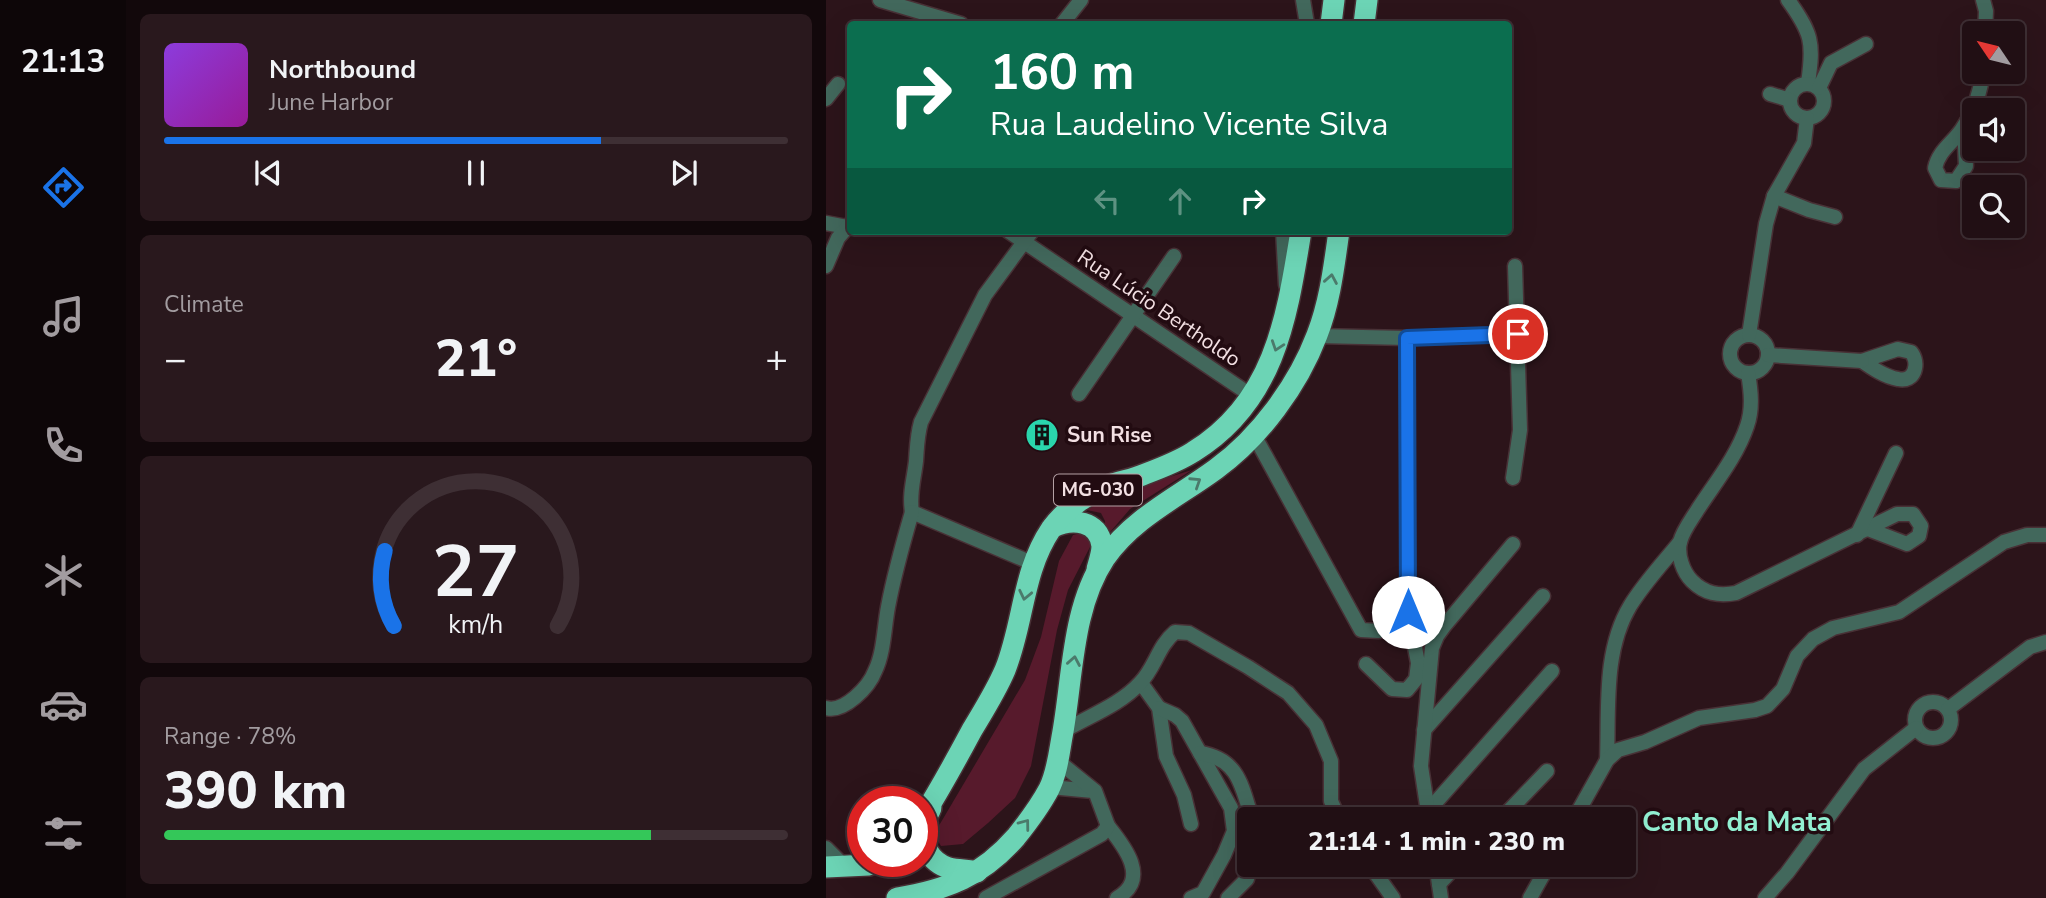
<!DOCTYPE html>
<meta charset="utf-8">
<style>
body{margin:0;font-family:"Nunito Sans",sans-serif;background:#29181d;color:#f1f3f6;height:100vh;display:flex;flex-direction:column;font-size:26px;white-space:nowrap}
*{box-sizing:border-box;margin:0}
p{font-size:23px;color:#a29ca0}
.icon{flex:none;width:38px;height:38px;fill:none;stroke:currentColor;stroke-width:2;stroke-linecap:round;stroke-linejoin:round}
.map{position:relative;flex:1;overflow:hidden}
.side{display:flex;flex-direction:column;gap:14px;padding:14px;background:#12080b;width:700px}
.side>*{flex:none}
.guide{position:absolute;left:21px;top:21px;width:665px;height:214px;border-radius:7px;box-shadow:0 7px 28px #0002,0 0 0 2px #3e2f34;background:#0b6e4f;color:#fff;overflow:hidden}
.needle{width:46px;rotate:305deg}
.fabs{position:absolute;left:1136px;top:21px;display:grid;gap:14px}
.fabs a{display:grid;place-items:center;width:63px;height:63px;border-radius:7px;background:#210f14;box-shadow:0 7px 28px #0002,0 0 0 2px #3e2f34;font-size:35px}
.speed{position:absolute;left:21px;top:786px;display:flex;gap:14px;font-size:35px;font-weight:700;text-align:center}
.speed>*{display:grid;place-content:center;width:91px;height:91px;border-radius:50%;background:#210f14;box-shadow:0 7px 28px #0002,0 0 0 2px #3e2f34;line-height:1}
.speed .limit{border:10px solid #d22;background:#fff;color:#111}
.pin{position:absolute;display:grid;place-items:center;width:60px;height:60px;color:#fff;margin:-30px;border:4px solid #fff;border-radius:50%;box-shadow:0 2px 7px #0007}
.me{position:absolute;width:77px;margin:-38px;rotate:0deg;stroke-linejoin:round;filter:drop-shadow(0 0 5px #0008)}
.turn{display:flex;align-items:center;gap:24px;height:147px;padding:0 28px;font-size:32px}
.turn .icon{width:91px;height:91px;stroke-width:2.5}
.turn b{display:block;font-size:49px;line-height:60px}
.lanes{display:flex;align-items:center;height:66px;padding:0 28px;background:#0003;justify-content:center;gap:35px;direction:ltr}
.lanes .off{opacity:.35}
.big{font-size:52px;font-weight:800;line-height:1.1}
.side .card{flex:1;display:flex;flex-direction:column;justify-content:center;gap:10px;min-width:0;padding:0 24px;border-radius:10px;background:#29181d}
.side .dial{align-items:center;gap:0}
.dial svg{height:182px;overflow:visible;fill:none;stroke:#3e2f34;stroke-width:7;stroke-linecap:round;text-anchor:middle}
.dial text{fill:#f1f3f6;stroke:none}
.song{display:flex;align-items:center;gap:21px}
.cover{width:84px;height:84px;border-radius:10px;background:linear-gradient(135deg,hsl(270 70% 55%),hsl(300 70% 35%))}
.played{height:7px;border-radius:4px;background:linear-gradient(90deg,#1a73e8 70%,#3e2f34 70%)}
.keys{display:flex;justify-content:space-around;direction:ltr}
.heat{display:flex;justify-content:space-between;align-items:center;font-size:38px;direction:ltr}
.charge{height:10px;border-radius:5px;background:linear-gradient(90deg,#34c759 78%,#3e2f34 0)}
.trip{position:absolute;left:411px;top:807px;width:399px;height:70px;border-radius:7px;background:#210f14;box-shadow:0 7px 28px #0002,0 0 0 2px #3e2f34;font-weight:800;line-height:70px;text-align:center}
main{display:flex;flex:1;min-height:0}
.menu{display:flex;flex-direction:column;width:126px;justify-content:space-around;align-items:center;background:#0d0608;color:#a29ca0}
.menu .icon{width:49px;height:49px}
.menu .active{color:#1a73e8}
.menu b{font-size:32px;color:#f1f3f6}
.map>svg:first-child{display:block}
</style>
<main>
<nav class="menu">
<b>21:13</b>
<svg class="icon active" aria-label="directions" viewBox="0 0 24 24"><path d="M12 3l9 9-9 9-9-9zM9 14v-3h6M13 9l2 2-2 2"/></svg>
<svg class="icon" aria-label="music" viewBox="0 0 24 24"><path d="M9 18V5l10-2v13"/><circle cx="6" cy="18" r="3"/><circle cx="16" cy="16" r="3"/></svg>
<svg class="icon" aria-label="phone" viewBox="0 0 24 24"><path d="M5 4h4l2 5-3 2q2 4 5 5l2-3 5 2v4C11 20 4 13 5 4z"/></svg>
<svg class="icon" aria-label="climate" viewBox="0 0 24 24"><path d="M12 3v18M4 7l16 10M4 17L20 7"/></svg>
<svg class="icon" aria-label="car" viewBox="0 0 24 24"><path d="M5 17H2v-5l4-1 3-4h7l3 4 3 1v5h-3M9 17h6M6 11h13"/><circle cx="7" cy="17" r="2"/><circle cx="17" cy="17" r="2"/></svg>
<svg class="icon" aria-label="filters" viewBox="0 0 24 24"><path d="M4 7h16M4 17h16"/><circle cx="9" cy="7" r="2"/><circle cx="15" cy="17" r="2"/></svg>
</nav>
<section class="side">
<div class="card">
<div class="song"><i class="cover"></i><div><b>Northbound</b><p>June Harbor</p></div></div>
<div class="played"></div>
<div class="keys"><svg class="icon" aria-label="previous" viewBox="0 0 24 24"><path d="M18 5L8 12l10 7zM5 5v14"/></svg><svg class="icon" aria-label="pause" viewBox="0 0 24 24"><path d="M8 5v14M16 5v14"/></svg><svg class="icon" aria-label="next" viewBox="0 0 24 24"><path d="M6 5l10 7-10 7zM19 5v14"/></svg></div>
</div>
<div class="card"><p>Climate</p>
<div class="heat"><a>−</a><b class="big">21°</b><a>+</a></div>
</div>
<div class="card dial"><svg viewBox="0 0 100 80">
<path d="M14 69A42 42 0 1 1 86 69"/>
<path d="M14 69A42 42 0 0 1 10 36" stroke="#1a73e8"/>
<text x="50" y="56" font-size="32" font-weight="700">27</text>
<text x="50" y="72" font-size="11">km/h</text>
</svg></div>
<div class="card"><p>Range · 78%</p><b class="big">390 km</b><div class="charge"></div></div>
</section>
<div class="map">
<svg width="1220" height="898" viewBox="0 0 1220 898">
<rect width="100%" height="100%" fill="#2c141a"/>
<g fill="#571a2c">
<polygon points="366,470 304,509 279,538 279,521 275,513 261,510 285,495"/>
<polygon points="260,532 265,545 242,590 231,630 205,766 189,798 162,823 137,844 115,846 108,834 199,680 215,637 233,561 247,535"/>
</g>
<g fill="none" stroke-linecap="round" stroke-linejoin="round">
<defs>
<g id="minor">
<polyline points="54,0 135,24"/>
<polyline points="477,0 481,24"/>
<path d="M962 0C986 33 988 43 982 83"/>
<polyline points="1157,0 1160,11 1159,33"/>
<polyline points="236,24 255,0"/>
<circle cx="981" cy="101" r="17"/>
<polyline points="993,88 1005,63 1040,44"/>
<polyline points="944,94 964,100"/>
<polyline points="0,99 12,84"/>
<path d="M1138 127 1140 166 1130 181 1115 180 1109 168C1113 149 1129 142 1138 126 1148 111 1155 90 1157 72"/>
<polyline points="948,196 983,210 1009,217"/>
<polyline points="0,223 21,227"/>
<polyline points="182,231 426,396"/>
<path d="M206 231 159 295 95 422C91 436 91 447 90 461 88 479 83 494 86 512L206 563"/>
<polyline points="457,231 460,285"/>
<polyline points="0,266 12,238 24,224"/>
<circle cx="923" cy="354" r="19"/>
<polyline points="923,335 940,224 948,196 978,143 981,118"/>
<polyline points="491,336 581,338 692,334"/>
<path d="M1072 349 1085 352C1094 363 1089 383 1072 379 1059 377 1046 368 1036 361Z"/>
<polyline points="942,355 1036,361"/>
<path d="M922 373C925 391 927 409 921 426 911 456 889 483 872 509 866 519 857 530 854 542 851 555 857 572 866 581 879 594 893 596 910 593L1071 514H1087L1095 526 1093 536 1081 544 1042 529"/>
<polyline points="253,394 348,256"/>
<polyline points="428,435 535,630 553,631 582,612"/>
<polyline points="687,478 694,430 689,266"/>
<polyline points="1031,535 1070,453"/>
<polyline points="540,664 566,689 581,690 590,679 592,663 582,612 581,338"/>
<polyline points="315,683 333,708 340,756 358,795 365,824"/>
<circle cx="1107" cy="720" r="18"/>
<path d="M0 708C18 713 43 687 49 671 58 653 58 628 62 607 68 575 77 543 86 512"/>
<polyline points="333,708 349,715 356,721 405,808 408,831 398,855 377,893 365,898"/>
<polyline points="1122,709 1204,647 1220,642"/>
<path d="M238 728H243C266 715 296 703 314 683 329 668 332 646 349 632L363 633 422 667 462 693 490 725 505 761V801L513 819"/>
<polyline points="598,730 717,596"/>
<path d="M374 753C413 759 416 787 426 819"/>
<path d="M781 760C783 710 777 651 804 606 818 583 837 563 854 542"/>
<polyline points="224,787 267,791"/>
<polyline points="602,811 726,671"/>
<polyline points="603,819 595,766 606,648 611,636 619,625 687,544"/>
<polyline points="675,819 721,771"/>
<polyline points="748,819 781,760 792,750 819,742 873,718 929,710 941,706 957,689 971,656 987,639 1007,628 1073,612 1178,542 1201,535 1220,535"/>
<path d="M282 826C299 847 324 879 291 898"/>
<polyline points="0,848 18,866"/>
<polyline points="543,864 567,898"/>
<polyline points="610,864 615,898"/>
<polyline points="613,884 632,864"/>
<polyline points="160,898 276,834 282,826 269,791 232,761"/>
<polyline points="402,898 421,879 424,864"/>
<polyline points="704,898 723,864"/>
<polyline points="939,898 961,873 1038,769 1090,728"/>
</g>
<g id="highway">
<polyline points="505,24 508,0"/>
<polyline points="538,24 541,0"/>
<path d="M227 527C246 518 273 520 276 546 276 553 273 562 271 569"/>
<path d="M105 808C103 814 99 818 98 824 92 842 105 863 123 868 132 870 142 870 151 872"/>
<path d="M96 818C114 789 130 760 146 730 158 710 170 691 179 670 198 623 196 572 225 529 239 510 261 493 284 485 295 481 308 479 319 474 335 468 353 461 367 452 449 402 461 317 475 231"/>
<polyline points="0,867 43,865 52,861"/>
<path d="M71 898C121 890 156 876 190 837 202 822 214 806 223 789 231 773 233 754 236 737 247 679 245 609 279 558 307 518 352 497 390 469 434 437 472 385 491 335 504 302 508 266 513 231"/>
</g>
</defs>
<use href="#minor" stroke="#483136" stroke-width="17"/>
<use href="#highway" stroke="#483136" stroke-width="24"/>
<use href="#minor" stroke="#42685c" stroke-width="14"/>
<use href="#highway" stroke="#6cd4b5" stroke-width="21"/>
</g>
<defs><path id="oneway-chevron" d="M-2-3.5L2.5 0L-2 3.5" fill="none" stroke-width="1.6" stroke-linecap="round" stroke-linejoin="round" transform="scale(1.75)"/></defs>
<g stroke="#4b7a6b">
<use href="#oneway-chevron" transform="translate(505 279) rotate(-80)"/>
<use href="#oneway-chevron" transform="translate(451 346) rotate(109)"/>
<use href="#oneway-chevron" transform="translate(370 482) rotate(-33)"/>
<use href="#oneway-chevron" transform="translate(199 595) rotate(102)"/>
<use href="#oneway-chevron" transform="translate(248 661) rotate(-80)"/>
<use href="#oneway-chevron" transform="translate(199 824) rotate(-53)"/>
</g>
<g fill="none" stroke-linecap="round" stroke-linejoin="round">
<defs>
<polyline id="route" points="582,612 581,338 692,334"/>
</defs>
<use href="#route" stroke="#114b97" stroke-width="18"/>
<use href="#route" stroke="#1a73e8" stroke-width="12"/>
</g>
<defs>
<symbol id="building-disc" viewBox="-11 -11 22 22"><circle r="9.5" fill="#2ad5ac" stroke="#220b11"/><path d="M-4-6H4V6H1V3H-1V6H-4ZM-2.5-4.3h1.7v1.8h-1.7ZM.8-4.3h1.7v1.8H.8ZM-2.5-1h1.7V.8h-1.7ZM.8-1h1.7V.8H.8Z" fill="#111"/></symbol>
</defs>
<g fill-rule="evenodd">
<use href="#building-disc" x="197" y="416" width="38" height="38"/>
</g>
<g text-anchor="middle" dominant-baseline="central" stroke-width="7" stroke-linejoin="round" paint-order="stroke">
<rect fill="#220b11" stroke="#b4a0a4" stroke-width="2" x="228" y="474.5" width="88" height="31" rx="5"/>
<g font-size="19" font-weight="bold" fill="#f3e0e3">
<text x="272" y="490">MG-030</text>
</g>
<g font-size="21" fill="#f3e0e3" stroke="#220b11">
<text transform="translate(333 308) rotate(34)">Rua Lúcio Bertholdo</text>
</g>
<g font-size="21" font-weight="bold" fill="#f3e0e3" stroke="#220b11" text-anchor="start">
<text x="241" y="435">Sun Rise</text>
</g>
<g font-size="28" font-weight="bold" fill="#92f0d2" stroke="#220b11">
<text x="911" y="822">Canto da Mata</text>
</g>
</g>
</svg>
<div class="fabs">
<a><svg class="needle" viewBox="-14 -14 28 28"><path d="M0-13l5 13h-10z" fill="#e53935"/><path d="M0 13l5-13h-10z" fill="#a29ca0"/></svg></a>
<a><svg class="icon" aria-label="sound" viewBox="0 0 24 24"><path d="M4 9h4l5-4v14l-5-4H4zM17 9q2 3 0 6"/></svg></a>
<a><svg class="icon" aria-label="search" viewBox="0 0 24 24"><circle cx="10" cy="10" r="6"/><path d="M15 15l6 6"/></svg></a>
</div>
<div class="speed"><div class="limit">30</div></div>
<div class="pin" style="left:692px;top:334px;background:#d93025"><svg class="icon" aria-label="arrive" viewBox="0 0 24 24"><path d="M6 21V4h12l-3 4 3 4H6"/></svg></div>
<svg class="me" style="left:582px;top:612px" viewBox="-20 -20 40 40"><circle r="19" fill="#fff"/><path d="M0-13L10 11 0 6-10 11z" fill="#1a73e8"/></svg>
<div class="trip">21:14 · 1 min · 230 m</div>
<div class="guide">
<div class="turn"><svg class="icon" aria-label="right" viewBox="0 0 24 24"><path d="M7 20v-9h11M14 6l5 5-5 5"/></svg><div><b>160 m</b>Rua Laudelino Vicente Silva</div></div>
<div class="lanes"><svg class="icon off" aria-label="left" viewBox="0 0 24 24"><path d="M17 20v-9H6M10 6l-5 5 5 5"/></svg><svg class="icon off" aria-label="ahead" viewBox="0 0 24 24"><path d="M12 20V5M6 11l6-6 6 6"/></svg><svg class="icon" aria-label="right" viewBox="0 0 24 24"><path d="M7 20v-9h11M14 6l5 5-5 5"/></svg></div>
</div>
</div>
</main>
